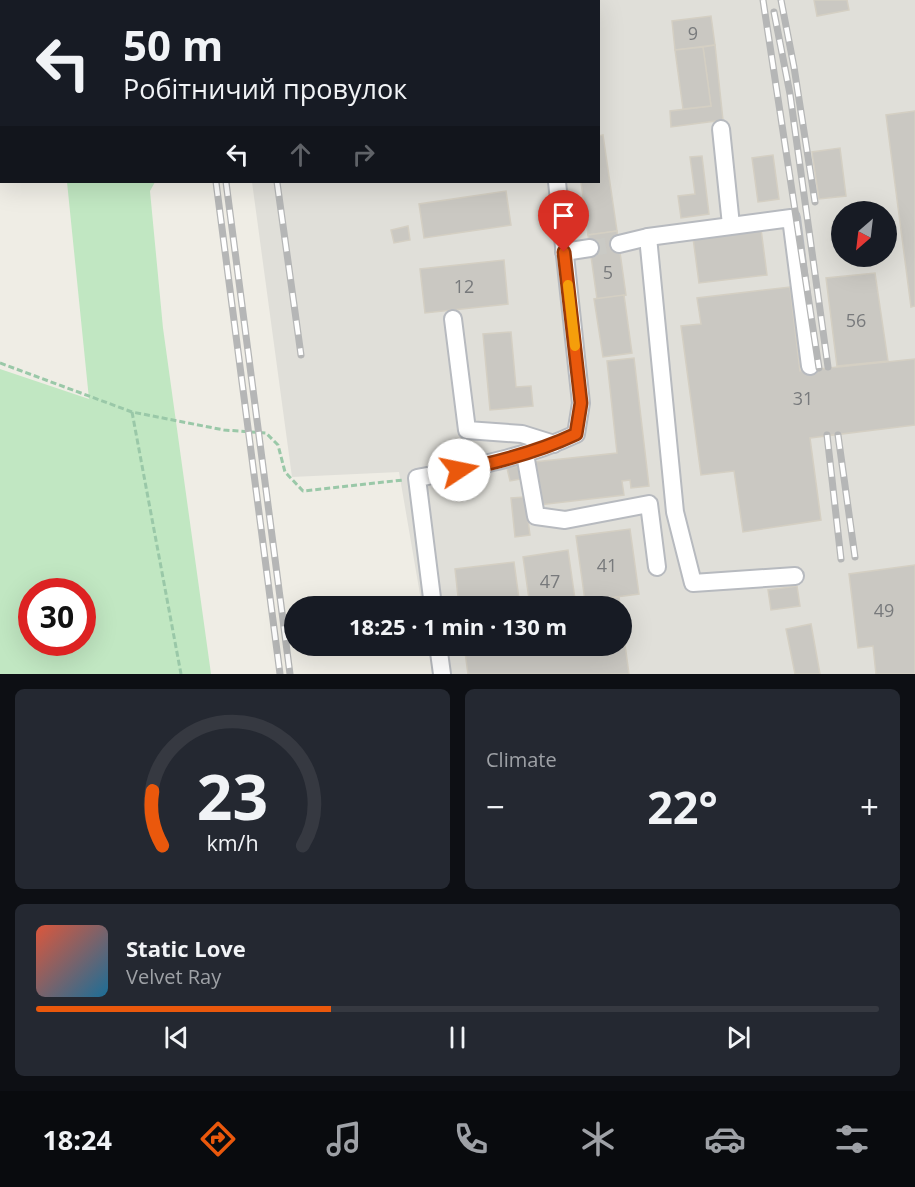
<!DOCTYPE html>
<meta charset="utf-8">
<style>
body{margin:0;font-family:"Open Sans",sans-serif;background:#242831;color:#f1f3f6;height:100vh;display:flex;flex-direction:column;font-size:22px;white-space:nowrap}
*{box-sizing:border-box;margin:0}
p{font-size:20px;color:#9ea1a6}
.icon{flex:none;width:33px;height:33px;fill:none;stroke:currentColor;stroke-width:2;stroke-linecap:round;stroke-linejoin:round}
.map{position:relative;height:674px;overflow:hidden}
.panel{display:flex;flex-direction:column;gap:15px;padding:15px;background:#0d0f14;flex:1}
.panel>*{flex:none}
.guide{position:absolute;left:0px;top:0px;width:600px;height:183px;box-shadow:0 6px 24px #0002;background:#171b24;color:#f1f3f6;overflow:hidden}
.needle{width:39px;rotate:208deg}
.tools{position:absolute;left:831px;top:201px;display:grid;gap:12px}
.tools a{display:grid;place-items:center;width:66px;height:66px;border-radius:50%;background:#171b24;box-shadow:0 6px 24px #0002;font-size:30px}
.speed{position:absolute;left:18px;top:578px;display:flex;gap:12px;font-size:30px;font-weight:700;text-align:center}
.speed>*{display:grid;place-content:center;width:78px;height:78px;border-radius:50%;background:#171b24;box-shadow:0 6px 24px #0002;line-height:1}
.speed .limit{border:9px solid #d22;background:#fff;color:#111}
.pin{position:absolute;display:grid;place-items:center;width:51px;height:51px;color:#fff;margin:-62px -26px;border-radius:50% 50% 50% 0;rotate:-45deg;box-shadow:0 0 6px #0007}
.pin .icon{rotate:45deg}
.me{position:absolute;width:66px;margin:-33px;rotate:79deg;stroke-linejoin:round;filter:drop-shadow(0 0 4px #0008)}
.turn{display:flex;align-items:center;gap:21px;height:126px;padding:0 24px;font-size:27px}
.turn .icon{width:78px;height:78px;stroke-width:2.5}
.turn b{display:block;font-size:42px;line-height:51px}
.lanes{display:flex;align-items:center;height:57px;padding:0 24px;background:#0003;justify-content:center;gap:30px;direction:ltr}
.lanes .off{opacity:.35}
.big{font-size:45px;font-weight:700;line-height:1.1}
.panel .card{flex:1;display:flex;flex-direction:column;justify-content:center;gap:9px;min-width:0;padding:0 21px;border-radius:9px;background:#242831}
.panel .dial{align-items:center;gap:0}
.dial svg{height:156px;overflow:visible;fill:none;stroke:#363941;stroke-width:7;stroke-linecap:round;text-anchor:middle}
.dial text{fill:#f1f3f6;stroke:none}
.song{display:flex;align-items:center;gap:18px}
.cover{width:72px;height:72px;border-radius:9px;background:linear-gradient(135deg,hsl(10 70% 55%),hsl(200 70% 35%))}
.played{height:6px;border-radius:3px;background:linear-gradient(90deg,#ea580c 35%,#363941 35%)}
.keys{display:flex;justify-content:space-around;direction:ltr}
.heat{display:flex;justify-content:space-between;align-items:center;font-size:33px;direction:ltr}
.panel .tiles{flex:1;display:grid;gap:15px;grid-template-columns:1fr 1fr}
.card:last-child{grid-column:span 2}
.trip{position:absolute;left:284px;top:596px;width:348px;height:60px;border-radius:30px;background:#171b24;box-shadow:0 6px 24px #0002;font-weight:700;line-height:60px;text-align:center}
.menu{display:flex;height:96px;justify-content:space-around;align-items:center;background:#090b0e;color:#9ea1a6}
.menu .icon{width:42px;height:42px}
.menu .current{color:#ea580c}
.menu b{font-size:27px;color:#f1f3f6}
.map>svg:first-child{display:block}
</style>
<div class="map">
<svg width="915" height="674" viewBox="0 0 915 674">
<rect width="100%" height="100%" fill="#efede5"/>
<path fill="#e0dfd9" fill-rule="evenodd" d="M228 0H915V674H433L428 645H621V606H422L399 472 292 477 252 182H598V2ZM842 212H886V256H842Z"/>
<path fill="#c1e7c2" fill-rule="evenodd" d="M67 182H155L150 191 163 328 211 674H0V369L89 399ZM32 591H82V642H32Z"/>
<g fill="#cac8c2" stroke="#d4cfc3" stroke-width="1.5">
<polygon points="814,0 847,0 849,10 817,16"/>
<polygon points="711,16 715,45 675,50 672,21"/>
<polygon points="715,45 723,120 671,127 670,111 711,106 703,47"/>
<polygon points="703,47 711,106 683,109 675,50"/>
<polygon points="915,111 915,306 911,307 886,115"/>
<polygon points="603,135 617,231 588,235 581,182 598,182 598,136"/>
<polygon points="840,148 846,196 819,199 812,152"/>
<polygon points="773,155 779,199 758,202 752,158"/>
<polygon points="702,156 709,214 681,218 678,196 695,194 690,157"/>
<polygon points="506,191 511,225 424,238 419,204"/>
<polygon points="408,226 410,240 394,243 391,230"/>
<polygon points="761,229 767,275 699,283 693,238"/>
<polygon points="617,231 626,295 597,299 588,235"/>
<polygon points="504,260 508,304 425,313 420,269"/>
<polygon points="875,273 888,361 837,366 826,278"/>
<polygon points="790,287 800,371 915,359 915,425 810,438 821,520 743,532 734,471 701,475 681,326 701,324 697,298"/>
<polygon points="624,295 632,353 603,357 594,299"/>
<polygon points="511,332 516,387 531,386 533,406 490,410 483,334"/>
<polygon points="634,358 649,486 631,488 630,480 622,481 624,495 539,505 534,462 617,453 607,361"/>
<polygon points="518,466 521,479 510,481 507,468"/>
<polygon points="525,497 530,535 515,537 511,498"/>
<polygon points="630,529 639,594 585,601 576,536"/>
<polygon points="568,550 576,606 530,606 523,557"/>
<polygon points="514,562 520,606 459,606 455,569"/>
<polygon points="915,565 915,674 876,674 873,646 858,648 849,574"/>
<polygon points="797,586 800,606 771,610 768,590"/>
<polygon points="619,597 620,606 580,606 580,602"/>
<polygon points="621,615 629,674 468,674 464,645 621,645"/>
<polygon points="811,624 820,674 795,674 786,629"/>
</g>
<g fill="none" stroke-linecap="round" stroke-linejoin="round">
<polyline stroke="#cacac5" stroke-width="16" stroke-dasharray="16 8" stroke-linecap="butt" points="590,248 619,244"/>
<defs>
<g id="minor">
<polyline points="536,0 536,2"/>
<polyline points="331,2 334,0"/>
<polyline points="426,2 429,0"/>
<polyline points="721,129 731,225"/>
<polyline points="648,237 791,218 810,366"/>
<polyline points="619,244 648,237 675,512 693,583 795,576"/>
<polyline points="564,252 590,248"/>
<polyline points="453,319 467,430 522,434 554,444"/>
<polyline points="525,454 536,516 565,520 649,504 657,567"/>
<path d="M433 606 417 478C471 467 525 458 576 434L581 403 557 182"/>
<polyline points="438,645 442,674"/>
</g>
</defs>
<use href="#minor" stroke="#b7babf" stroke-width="20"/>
<g stroke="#9ac8a8" stroke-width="3" stroke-dasharray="6 3" stroke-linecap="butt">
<polyline points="0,363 132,412 224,430 266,433 278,445 285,472 303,491 403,480"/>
<polyline points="132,412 181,674"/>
</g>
<use href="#minor" stroke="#fff" stroke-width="16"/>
<defs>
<g id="rail">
<polyline points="192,0 192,2"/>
<polyline points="202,0 202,2"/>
<polyline points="252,0 253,2"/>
<polyline points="264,0 264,2"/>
<polyline points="763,0 819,368"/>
<polyline points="781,0 794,67 815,202"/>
<polyline points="774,12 790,94 828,367"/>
<polyline points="216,182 280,674"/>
<polyline points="226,182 290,674"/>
<polyline points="277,182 301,355"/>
<polyline points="827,435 841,559"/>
<polyline points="838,435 855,557"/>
</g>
</defs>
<use href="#rail" stroke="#b5b6b6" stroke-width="7"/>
<use href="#rail" stroke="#fff" stroke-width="4.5" stroke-dasharray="14" stroke-linecap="butt"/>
</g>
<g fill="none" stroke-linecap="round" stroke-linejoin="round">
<defs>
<path id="route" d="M459 470C499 462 538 452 576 434L581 403 564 252"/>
</defs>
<use href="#route" stroke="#983908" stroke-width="15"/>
<use href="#route" stroke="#ea580c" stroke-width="10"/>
<polyline stroke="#f59e0b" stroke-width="10" points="568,285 575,346"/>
</g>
<g text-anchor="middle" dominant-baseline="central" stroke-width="6" stroke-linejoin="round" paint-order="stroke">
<g font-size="18" fill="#787a7c">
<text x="693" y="33">9</text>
<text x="608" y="272">5</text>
<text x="464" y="286">12</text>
<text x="856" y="320">56</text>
<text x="803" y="398">31</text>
<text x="607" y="565">41</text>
<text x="550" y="581">47</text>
<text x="884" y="610">49</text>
</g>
</g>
</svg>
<div class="tools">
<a><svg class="needle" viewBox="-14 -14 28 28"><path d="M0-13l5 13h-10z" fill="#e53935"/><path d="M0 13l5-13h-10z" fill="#9ea1a6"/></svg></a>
</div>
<div class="speed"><div class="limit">30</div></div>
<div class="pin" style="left:564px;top:252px;background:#d93025"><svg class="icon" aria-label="arrive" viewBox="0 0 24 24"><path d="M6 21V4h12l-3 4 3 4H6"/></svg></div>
<svg class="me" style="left:459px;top:470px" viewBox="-20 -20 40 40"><circle r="19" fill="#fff"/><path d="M0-13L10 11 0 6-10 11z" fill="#ea580c"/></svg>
<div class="trip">18:25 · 1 min · 130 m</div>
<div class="guide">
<div class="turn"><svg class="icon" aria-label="left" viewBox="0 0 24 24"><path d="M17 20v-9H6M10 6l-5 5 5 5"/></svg><div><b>50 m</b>Робітничий провулок</div></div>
<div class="lanes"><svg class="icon" aria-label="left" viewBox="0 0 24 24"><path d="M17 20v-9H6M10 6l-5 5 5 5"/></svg><svg class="icon off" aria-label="ahead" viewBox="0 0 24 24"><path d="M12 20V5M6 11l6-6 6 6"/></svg><svg class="icon off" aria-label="right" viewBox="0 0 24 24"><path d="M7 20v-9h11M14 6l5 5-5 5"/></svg></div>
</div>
</div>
<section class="panel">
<div class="tiles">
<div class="card dial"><svg viewBox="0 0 100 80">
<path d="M14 69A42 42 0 1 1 86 69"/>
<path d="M14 69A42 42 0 0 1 9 41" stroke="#ea580c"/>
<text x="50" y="56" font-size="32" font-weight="700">23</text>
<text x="50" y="72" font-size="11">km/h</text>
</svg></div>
<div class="card"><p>Climate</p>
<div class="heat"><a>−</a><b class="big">22°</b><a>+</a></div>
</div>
<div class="card">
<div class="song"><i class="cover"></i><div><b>Static Love</b><p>Velvet Ray</p></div></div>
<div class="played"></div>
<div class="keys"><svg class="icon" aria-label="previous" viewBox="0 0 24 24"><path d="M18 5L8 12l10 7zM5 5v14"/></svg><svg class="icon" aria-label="pause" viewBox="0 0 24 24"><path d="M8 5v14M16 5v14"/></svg><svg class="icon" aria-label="next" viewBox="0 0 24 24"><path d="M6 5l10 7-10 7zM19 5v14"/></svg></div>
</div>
</div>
</section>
<nav class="menu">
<b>18:24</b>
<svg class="icon current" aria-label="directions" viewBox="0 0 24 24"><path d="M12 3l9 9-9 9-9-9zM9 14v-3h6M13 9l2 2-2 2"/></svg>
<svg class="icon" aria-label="music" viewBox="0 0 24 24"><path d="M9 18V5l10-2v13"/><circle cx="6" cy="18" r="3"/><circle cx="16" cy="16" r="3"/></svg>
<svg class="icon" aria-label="phone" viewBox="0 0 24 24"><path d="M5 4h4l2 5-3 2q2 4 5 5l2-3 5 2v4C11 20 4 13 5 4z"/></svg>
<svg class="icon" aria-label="climate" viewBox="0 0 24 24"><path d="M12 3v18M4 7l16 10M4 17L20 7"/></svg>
<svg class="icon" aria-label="car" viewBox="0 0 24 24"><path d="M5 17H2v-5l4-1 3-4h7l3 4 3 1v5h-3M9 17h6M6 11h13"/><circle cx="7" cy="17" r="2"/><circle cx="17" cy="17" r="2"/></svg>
<svg class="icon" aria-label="filters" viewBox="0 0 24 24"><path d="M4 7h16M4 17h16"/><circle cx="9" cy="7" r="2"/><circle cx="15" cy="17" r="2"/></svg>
</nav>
